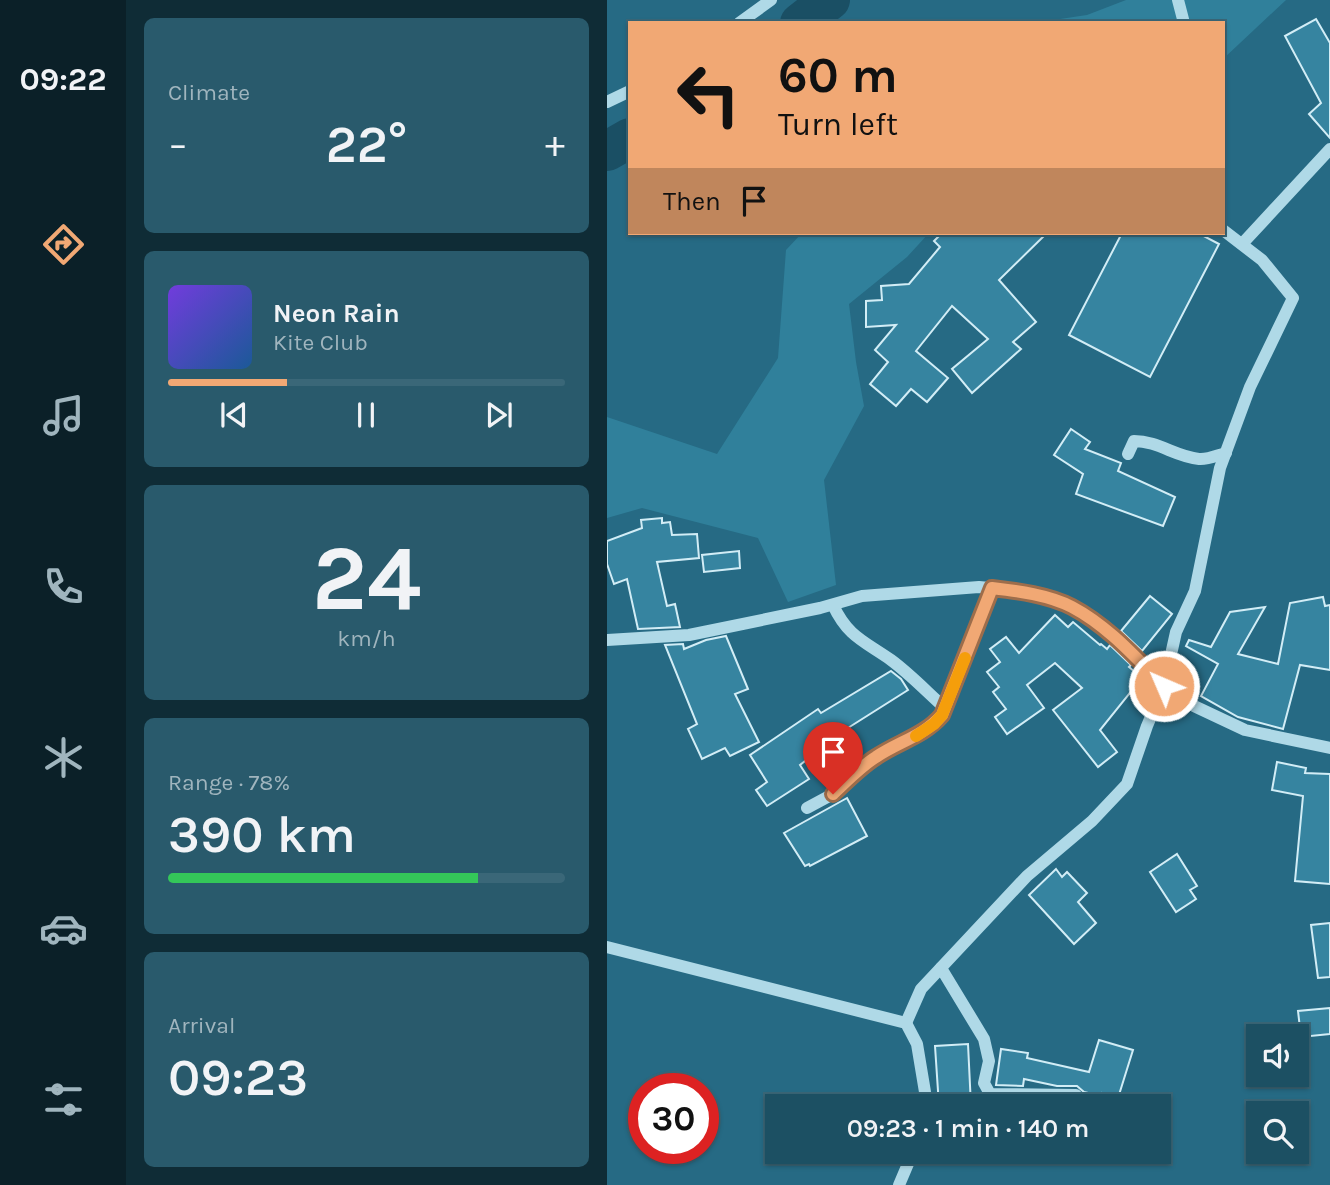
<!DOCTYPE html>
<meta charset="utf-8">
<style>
body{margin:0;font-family:Karla,sans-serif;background:#295a6c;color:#f1f3f6;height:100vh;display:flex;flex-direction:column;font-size:26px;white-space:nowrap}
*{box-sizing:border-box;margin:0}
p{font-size:23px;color:#a0b5be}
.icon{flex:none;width:38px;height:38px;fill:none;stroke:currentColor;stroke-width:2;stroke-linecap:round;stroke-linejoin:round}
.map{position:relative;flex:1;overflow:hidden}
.side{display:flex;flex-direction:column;gap:18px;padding:18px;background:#0f2c36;width:481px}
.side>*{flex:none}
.banner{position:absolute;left:21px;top:21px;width:597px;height:214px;border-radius:0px;box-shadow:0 2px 5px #0004,0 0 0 2px #3a6778;background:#f1a874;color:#111;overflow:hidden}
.tools{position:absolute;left:639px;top:1024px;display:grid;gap:14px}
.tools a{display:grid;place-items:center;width:63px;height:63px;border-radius:0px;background:#1c5063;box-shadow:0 2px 5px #0004,0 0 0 2px #3a6778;font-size:35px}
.speed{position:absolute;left:21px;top:1073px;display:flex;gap:14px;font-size:35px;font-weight:700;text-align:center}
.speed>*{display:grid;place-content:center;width:91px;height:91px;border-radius:50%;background:#1c5063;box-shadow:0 2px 5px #0004,0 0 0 2px #3a6778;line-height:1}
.speed .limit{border:10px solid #d22;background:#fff;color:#111}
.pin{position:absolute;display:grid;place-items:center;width:60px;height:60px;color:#fff;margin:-72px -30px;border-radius:50% 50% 50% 0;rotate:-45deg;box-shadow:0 0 7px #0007}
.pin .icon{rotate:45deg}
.me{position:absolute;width:77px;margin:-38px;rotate:315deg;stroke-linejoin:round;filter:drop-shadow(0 0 5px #0008)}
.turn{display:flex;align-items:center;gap:24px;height:147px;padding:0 35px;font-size:32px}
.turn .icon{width:91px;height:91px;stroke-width:2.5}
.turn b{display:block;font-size:49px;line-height:60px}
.then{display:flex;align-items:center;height:66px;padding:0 35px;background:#0003;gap:14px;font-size:26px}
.big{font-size:52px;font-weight:600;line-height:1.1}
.side .tile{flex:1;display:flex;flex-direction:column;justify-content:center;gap:10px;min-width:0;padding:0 24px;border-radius:10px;background:#295a6c}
.side .dial{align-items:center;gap:0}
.dial b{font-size:91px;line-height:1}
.song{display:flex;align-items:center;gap:21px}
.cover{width:84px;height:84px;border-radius:10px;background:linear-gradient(135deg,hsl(260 70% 55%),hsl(210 70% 35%))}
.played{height:7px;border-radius:4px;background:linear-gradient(90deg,#f1a874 30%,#3a6778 30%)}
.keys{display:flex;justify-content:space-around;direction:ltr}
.heat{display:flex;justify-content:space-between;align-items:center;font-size:38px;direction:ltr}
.charge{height:10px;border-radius:5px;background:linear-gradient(90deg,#34c759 78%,#3a6778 0)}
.trip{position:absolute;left:158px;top:1094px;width:406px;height:70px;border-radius:0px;background:#1c5063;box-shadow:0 2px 5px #0004,0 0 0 2px #3a6778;font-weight:600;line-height:70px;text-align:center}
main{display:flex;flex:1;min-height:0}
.menu{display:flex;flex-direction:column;width:126px;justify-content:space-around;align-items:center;background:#0b2028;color:#a0b5be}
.menu .icon{width:49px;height:49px}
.menu .active{color:#f1a874}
.menu b{font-size:32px;color:#f1f3f6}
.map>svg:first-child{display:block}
</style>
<main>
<nav class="menu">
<b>09:22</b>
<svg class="icon active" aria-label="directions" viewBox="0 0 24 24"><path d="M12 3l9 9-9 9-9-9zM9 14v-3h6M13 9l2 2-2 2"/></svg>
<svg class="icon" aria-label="music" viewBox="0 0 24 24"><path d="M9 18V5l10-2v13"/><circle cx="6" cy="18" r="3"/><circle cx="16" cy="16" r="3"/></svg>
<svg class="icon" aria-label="phone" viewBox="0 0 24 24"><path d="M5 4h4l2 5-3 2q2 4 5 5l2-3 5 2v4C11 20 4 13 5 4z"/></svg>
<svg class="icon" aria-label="climate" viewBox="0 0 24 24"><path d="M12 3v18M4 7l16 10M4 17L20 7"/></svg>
<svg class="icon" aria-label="car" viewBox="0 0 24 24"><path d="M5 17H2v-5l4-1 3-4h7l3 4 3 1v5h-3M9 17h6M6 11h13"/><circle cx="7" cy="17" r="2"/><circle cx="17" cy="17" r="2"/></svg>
<svg class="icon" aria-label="filters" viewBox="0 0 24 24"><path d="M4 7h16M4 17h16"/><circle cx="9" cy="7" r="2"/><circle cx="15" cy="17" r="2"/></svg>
</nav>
<section class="side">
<div class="tile"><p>Climate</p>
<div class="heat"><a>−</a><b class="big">22°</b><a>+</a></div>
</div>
<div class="tile">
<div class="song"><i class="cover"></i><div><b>Neon Rain</b><p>Kite Club</p></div></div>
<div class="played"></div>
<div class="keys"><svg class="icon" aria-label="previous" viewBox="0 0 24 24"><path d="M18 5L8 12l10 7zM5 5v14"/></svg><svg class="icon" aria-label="pause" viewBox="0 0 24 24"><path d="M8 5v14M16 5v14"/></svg><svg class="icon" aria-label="next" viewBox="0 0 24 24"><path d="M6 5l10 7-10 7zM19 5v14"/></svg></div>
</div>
<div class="tile dial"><b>24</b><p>km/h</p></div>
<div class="tile"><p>Range · 78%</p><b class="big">390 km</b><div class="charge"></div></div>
<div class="tile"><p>Arrival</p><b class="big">09:23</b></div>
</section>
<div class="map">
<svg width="723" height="1185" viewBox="0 0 723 1185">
<rect width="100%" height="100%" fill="#266a84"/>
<g fill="#30809b">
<polygon points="519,0 679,0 616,59 616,23 426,23 480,15"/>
<polygon points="195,233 322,233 300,257 242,304 249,362 257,406 217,480 229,585 181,602 151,538 35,508 0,518 0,417 110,454 171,358 179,250"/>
</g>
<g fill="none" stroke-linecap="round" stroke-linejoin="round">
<g stroke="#1a4f64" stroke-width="40">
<polyline points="193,23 223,0"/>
<polyline points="0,151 23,138"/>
</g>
</g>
<g fill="#3684a0" stroke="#d2edf6" stroke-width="2">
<polygon points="709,19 723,43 723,138 702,114 714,103 678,36"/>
<polygon points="335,233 440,233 392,280 429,322 406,342 414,349 365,393 345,369 381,339 345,306 309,351 341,378 320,402 304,389 289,406 263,384 281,362 268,350 289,325 259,327 259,301 275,300 274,286 302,284 333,247 327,241"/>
<polygon points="515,233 591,233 612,244 543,377 462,335"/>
<polygon points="464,429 483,442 478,449 514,463 511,471 568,497 556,526 469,494 476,474 447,455"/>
<polygon points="55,518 55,523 63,522 65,535 90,534 92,558 50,562 60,606 68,604 73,627 31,629 20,579 7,584 0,564 0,541 35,528 34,520"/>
<polygon points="132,551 133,568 97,572 95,555"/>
<polygon points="543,596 565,614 535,651 514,631"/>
<polygon points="716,597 718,606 723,605 723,670 693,665 676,729 631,717 594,696 611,664 579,646 582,640 604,647 623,612 658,607 631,654 671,664 683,603"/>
<polygon points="448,615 461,627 466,622 493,645 494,644 500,649 503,645 524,665 522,667 535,678 493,730 510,752 491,767 446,710 475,688 448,663 420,685 437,708 400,734 388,717 399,709 386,692 392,687 380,672 393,662 383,649 399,637 412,653"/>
<polygon points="119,636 141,689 128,694 152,742 123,756 118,748 95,759 81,729 90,724 58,645 76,644 77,649 99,640"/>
<polygon points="284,671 294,679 301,690 233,733 193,765 202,779 160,806 149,790 160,782 143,755 211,709 214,713"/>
<polygon points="670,762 699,768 698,773 723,774 723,884 688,881 696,796 665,790"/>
<polygon points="240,798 260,836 203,866 202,864 198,866 177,833"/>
<polygon points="570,854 590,886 583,890 589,899 569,912 543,872"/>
<polygon points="449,869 455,877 460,872 480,893 471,902 489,923 467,944 422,895"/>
<polygon points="723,923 723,977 711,978 704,925"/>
<polygon points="723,1008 723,1034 694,1037 691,1011"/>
<polygon points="492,1040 526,1050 511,1098 495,1093 494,1096 477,1092 470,1086 450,1086 417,1079 416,1086 389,1085 394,1049 421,1053 420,1058 482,1072"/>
<polygon points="361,1044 364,1106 332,1106 328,1046"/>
</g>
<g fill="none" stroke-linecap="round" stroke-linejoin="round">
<g stroke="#afd9e7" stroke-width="12">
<polyline points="571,0 577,23"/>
<polyline points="132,23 164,0"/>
<polyline points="0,102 23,91"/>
<polyline points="635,244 723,149"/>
<path d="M521 454 527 441C551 441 569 457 592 459 600 460 611 455 619 453"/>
<path d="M226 605C241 637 257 641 284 660 303 674 320 692 338 708"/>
<polyline points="0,640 82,635 213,608 255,596 372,587 414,591 464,607 507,636 557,686 587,706 638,730 723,748"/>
<polyline points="200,808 226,794 269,757 301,741 327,724 335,715 385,588"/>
<polyline points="0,947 299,1023 310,1044 318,1092 315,1106"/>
<polyline points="334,968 377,1039 382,1061 377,1083 383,1094 469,1095"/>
<polyline points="299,1023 314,989 420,876 485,821 520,784 540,726 557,686 569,632 588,591 613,468 643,387 686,298 655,260 616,230"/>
<polyline points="292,1185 306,1152"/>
</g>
</g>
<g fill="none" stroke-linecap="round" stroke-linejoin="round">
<defs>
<path id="route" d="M226 794C240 781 253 767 269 757 291 742 317 736 335 715L385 588C411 591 442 595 465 607 501 626 529 658 557 686"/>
</defs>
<use href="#route" stroke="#9d6d4b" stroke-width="18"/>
<use href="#route" stroke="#f1a874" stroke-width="12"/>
<polyline stroke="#f59e0b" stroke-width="12" points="309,736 327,724 335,715 358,658"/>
</g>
</svg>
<div class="tools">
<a><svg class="icon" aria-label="sound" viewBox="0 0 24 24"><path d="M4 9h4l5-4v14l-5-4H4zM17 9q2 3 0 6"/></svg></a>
<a><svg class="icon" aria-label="search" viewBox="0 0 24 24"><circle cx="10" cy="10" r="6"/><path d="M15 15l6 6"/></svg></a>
</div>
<div class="speed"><div class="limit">30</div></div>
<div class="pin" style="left:226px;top:794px;background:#d93025"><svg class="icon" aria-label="arrive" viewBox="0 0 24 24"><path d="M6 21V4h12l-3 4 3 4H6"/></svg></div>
<svg class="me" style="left:557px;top:686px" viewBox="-20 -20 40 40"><circle r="17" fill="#f1a874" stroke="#fff" stroke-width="3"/><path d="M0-11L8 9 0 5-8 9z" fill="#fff"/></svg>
<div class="trip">09:23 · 1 min · 140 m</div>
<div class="banner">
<div class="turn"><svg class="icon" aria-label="left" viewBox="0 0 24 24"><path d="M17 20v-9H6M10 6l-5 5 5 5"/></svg><div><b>60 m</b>Turn left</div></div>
<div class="then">Then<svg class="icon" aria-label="arrive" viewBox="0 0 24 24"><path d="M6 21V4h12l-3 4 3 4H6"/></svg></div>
</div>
</div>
</main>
